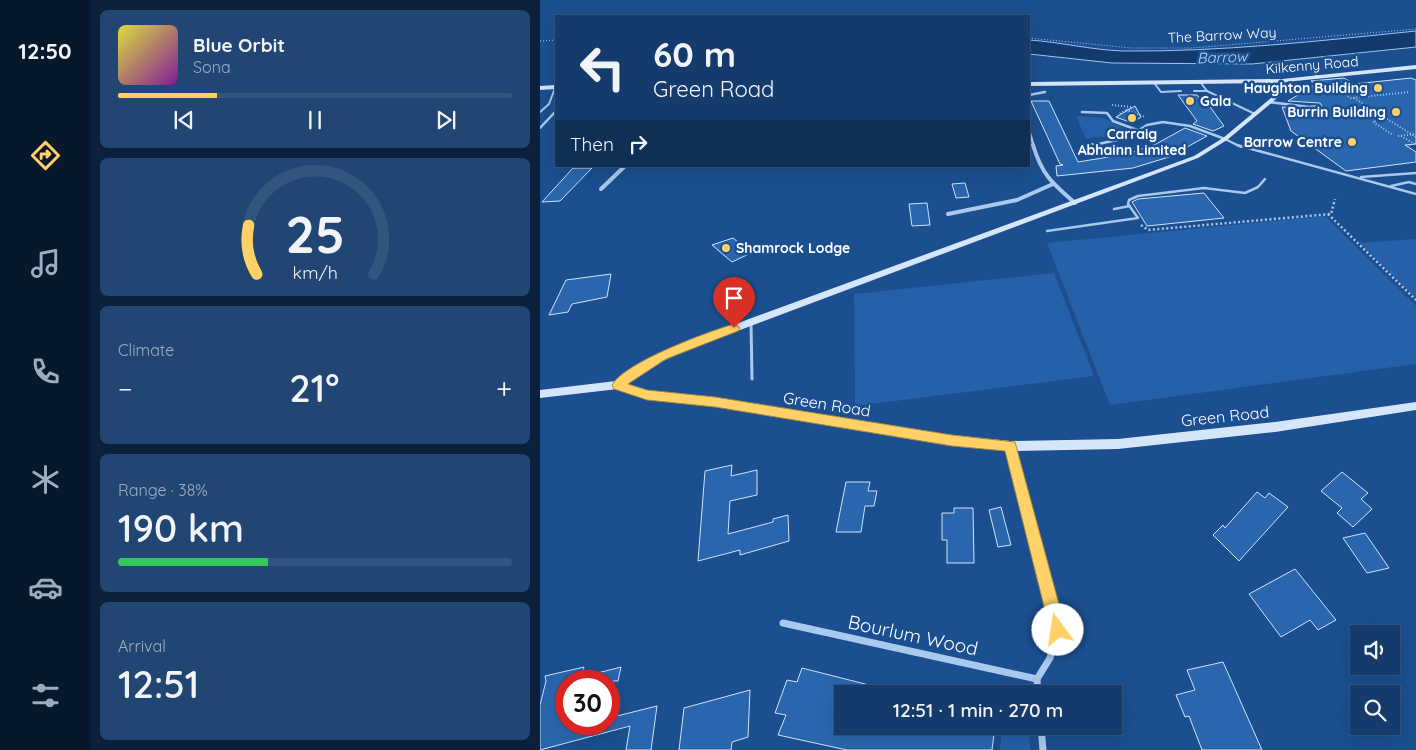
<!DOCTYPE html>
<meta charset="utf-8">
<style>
body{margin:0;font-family:Quicksand,sans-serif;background:#214673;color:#f1f3f6;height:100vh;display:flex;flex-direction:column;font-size:19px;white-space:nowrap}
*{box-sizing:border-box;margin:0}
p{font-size:16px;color:#9dadc1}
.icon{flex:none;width:28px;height:28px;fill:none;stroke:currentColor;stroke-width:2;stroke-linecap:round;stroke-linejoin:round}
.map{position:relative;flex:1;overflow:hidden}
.details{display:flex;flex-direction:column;gap:10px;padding:10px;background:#0b203b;width:450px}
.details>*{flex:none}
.hud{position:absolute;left:15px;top:15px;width:475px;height:152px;border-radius:0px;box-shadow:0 5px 20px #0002,0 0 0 1px #33557e;background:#143b6b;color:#f1f3f6;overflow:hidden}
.fabs{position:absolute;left:810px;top:625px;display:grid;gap:10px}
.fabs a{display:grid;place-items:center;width:50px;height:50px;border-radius:0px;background:#143b6b;box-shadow:0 5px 20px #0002,0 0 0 1px #33557e;font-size:25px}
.speed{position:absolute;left:15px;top:670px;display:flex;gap:10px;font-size:25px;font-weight:700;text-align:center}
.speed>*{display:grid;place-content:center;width:65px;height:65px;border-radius:50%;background:#143b6b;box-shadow:0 5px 20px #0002,0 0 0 1px #33557e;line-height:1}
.speed .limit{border:8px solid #d22;background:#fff;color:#111}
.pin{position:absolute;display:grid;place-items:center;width:42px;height:42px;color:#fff;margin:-51px -21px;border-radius:50% 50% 50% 0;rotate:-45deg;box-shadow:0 0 5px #0007}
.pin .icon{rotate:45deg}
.me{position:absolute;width:55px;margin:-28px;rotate:346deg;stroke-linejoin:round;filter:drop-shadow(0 0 4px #0008)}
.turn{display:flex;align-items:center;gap:18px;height:105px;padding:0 15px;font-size:22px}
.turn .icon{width:65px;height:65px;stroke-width:2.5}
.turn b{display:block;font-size:35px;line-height:42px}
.then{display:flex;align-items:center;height:48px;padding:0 15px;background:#0003;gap:10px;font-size:19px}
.big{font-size:38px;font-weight:600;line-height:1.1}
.details .card{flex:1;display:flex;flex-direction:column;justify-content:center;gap:8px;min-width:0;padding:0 18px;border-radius:8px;background:#214673}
.details .dial{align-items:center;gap:0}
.dial svg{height:130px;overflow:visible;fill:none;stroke:#33557e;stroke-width:7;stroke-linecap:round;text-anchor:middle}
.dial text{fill:#f1f3f6;stroke:none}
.song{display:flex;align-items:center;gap:15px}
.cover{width:60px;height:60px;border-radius:8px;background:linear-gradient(135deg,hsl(60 70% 55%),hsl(290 70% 35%))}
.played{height:5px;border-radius:2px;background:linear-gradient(90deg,#ffd166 25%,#33557e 25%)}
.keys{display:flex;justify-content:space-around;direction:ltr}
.heat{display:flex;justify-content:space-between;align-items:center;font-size:28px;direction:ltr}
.charge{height:8px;border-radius:4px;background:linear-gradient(90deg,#34c759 38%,#33557e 0)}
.trip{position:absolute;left:294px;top:685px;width:288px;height:50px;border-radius:0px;background:#143b6b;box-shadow:0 5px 20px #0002,0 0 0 1px #33557e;font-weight:600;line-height:50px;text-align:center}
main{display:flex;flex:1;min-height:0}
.tab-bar{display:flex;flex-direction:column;width:90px;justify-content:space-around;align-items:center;background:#08182b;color:#9dadc1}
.tab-bar .icon{width:35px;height:35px}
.tab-bar .selected{color:#ffd166}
.tab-bar b{font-size:22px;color:#f1f3f6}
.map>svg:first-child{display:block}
</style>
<main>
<nav class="tab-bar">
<b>12:50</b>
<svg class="icon selected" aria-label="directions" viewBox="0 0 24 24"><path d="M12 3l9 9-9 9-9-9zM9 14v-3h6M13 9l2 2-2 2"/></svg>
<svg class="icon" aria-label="music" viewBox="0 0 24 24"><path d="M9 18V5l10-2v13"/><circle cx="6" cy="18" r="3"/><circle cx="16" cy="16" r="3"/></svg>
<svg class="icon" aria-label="phone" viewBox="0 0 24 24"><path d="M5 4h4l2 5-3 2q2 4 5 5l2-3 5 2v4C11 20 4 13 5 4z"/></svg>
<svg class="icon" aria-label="climate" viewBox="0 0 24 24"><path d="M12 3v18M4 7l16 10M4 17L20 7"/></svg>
<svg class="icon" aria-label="car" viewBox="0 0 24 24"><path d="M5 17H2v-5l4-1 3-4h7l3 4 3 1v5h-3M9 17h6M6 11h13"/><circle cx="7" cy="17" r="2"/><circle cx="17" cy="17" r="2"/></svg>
<svg class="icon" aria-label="filters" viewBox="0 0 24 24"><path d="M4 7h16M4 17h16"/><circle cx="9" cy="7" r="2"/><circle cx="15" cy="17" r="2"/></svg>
</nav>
<section class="details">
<div class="card">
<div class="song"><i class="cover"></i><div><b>Blue Orbit</b><p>Sona</p></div></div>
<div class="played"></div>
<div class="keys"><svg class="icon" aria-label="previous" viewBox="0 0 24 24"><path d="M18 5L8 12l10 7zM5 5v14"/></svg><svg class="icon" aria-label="pause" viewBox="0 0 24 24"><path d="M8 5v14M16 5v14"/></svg><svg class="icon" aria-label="next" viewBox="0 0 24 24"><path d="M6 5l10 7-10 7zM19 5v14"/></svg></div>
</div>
<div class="card dial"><svg viewBox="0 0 100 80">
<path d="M14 69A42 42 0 1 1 86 69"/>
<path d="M14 69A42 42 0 0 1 9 39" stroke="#ffd166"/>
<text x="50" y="56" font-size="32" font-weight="700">25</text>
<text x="50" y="72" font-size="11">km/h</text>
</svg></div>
<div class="card"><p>Climate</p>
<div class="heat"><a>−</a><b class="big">21°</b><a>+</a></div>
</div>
<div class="card"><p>Range · 38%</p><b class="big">190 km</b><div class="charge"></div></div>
<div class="card"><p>Arrival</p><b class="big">12:51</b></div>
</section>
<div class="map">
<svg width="876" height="750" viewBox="0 0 876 750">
<rect width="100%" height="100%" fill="#1b4f8f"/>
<g fill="#2461a8">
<path d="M536 116 564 118 590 132C577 142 561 133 546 139Z"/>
<polygon points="785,216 876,306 876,364 570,405 507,243"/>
<polygon points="876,239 876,298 820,243"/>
<polygon points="514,273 554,376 315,406 314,294"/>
<polygon points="462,726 489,726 490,750 460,750"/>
</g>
<path fill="#123a6d" stroke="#9cc4f0" d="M876 31V47L712 64 572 63 489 54V40C520 42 552 50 583 51 681 52 779 41 876 31Z"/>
<g fill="#2a66ad" stroke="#cfe3fa">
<polygon points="804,78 814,84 871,78 876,80 876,144 865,145 876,152 876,162 806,171 751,131 742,107 769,110 780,109 782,106 780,103 748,101 776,84 771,81"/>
<polygon points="638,95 657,95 661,100 665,100 684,126 673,131 653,124 657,121"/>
<polygon points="491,101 509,101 538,162 587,154 616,144 645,128 667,136 629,157 593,168 517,176 516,166 523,165 520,164"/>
<polygon points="595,106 601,117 592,123 576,117"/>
<polygon points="33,168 52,168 20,201 2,202"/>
<polygon points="425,183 429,197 416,198 412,184"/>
<polygon points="664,193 684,218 607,226 592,202 598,199"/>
<polygon points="387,203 390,225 372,226 369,204"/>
<polygon points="193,238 211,253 192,262 172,245"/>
<polygon points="71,274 67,297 32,304 28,312 9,315 26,280"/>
<polygon points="192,465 191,476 217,470 217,495 190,501 188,534 233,522 233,519 248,515 249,541 200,555 200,550 158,561 165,471"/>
<polygon points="802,472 828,493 821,499 832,509 813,527 797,513 802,508 781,491"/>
<polygon points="306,482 330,482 328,491 337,491 334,506 325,506 321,532 296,532"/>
<polygon points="717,492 725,498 729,493 748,507 699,561 673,535 683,525 685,528"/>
<polygon points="461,507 471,545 458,547 449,510"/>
<polygon points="414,508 433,508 434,563 407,563 407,540 402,540 402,513 414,513"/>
<polygon points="825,533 849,568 827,573 803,538"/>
<polygon points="755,569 796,620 778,630 770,620 741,637 709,594"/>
<polygon points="683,662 722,750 662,750 649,716 645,717 636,695 655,690 647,670"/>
<polygon points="44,667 41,681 26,681 26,724 69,724 69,718 117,706 111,750 86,750 90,726 0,750 0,705 6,681 5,676"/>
<polygon points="81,667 78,681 43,681 42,677"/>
<polygon points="262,668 341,688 341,694 302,694 302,726 455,726 452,750 307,750 238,735 246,715 235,713 247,680 257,682"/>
<polygon points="210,690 208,737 192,742 191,750 139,750 144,708"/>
</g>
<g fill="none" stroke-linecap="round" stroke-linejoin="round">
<g stroke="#a9c9ee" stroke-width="1" stroke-dasharray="1 2" stroke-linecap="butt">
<polyline points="489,38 591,48 652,48 876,29"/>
<polyline points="0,41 16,40"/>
</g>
<g stroke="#a9c9ee" stroke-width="2" stroke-dasharray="1 2" stroke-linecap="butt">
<polyline points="790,85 811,98 870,92"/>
<polyline points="814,98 876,137"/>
<polyline points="572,105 592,107 579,114"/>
<polyline points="586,110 605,117"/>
<polyline points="844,118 833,122 853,135"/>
<polyline points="858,136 876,134"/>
<polyline points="861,136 876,145"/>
<polyline points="869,145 871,146"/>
</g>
<g stroke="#a9c9ee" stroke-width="2.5" stroke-dasharray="2 2.5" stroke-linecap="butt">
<polyline points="788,214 876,300"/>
<polyline points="601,225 608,230 791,214 795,199"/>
</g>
<g stroke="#a9c9ee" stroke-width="2">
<polyline points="770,71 779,77"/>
<polyline points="615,84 621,92 641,91"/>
<polyline points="654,91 667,91 661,83"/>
<polyline points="667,91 715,114"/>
<polyline points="0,112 9,104 15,88"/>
<polyline points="685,139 701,147"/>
</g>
<g stroke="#a9c9ee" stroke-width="2.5">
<polyline points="697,145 876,194"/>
<polyline points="821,177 876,173"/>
<polyline points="851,186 869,182 876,184"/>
<polyline points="574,209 590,206"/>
<polyline points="507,231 598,218 588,204 589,200 598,196 664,188 705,193 718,187 725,179"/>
</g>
<polyline stroke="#a9c9ee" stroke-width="3" points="211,322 212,379"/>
<g stroke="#a9c9ee" stroke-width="2.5">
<polyline points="489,95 505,92"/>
<polyline points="729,102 769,107 779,106"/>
<polyline points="542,112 567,113 573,121 597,130"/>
<polyline points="0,128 16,111"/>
<polyline points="489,130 494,147"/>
<polyline points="549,146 586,138 607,125 623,122 650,126 685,139"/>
</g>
<g stroke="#a9c9ee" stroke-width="4">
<path d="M493 145C502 175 512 183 535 203"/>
<polyline points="549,146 552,145"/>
<polyline points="61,189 85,166"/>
<polyline points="408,214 477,200 513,184"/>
</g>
<polyline stroke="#a9c9ee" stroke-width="5.5" points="470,446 495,544"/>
<g stroke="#a9c9ee" stroke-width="7">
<polyline points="495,542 518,630 510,658 497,679 498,694"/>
<polyline points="243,623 497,679"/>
<polyline points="501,726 503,750"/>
</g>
<g fill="#d6e6fa" fill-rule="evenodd">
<polygon points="876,65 876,69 745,82 748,89 687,140 658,158 147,350 106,369 87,384 107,391 175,398 412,435 470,441 578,439 735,422 876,402 876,410 735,432 578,449 470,451 412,445 175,406 107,399 78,389 0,398 0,390 76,381 100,363 141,344 654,156 683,138 743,88 740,83 489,86 489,82 742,79"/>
<polygon points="16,85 16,89 0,90 0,86"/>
</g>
</g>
<path fill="#ffd166" stroke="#a68842" d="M194 324 200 328 198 331 126 359 88 384 107 390 175 397 412 435 475 442 526 630 523 636 518 638 512 636 510 630 465 451 412 446 175 407 107 400 74 389 72 385C85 362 167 332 194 324Z"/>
<g fill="#ffd166" stroke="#1b4f8f" stroke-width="2">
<circle cx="838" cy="88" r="5"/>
<circle cx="650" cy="101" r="5"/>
<circle cx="856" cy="112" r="5"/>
<circle cx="592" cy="118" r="5"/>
<circle cx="812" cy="142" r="5"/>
<circle cx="186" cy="248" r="5"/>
</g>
<g text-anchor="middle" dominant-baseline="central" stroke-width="5" stroke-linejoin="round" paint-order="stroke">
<g font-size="14" fill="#fff" stroke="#1b4f8f">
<text transform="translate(682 35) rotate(-3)">The Barrow Way</text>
<text transform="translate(772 65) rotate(-5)">Kilkenny Road</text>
</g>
<g font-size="14" font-weight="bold" fill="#fff" stroke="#1b4f8f" text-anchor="end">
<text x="828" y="88">Haughton Building</text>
<text x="660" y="101" text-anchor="start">Gala</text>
<text x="846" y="112">Burrin Building</text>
<text x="592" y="134" text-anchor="middle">Carraig<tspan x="592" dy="16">Abhainn Limited</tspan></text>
<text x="802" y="142">Barrow Centre</text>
<text x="196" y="248" text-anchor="start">Shamrock Lodge</text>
</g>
<g font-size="15" font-style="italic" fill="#b5d3f5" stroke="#1b4f8f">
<text transform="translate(682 57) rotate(-2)">Barrow</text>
</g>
<g font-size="16" fill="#fff" stroke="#1b4f8f">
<text transform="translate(287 404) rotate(9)">Green Road</text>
<text transform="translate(685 416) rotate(-6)">Green Road</text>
</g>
<g font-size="19" fill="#fff" stroke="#1b4f8f">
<text transform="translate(373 635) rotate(12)">Bourlum Wood</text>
</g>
</g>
</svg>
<div class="fabs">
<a><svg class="icon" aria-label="sound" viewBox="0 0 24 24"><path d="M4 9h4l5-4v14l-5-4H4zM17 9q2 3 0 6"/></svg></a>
<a><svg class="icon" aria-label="search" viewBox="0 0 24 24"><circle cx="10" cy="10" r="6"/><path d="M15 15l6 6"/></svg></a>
</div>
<div class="speed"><div class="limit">30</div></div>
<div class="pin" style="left:194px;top:328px;background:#d93025"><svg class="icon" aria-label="arrive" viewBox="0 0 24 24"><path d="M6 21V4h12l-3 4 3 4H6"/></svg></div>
<svg class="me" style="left:518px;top:630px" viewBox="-20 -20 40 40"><circle r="19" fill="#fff"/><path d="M0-13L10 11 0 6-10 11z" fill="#ffd166"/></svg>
<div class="trip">12:51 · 1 min · 270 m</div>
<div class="hud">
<div class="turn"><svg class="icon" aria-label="left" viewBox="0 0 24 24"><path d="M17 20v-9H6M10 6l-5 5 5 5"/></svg><div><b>60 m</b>Green Road</div></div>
<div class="then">Then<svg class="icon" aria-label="right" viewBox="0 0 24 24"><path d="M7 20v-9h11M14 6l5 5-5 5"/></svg></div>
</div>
</div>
</main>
